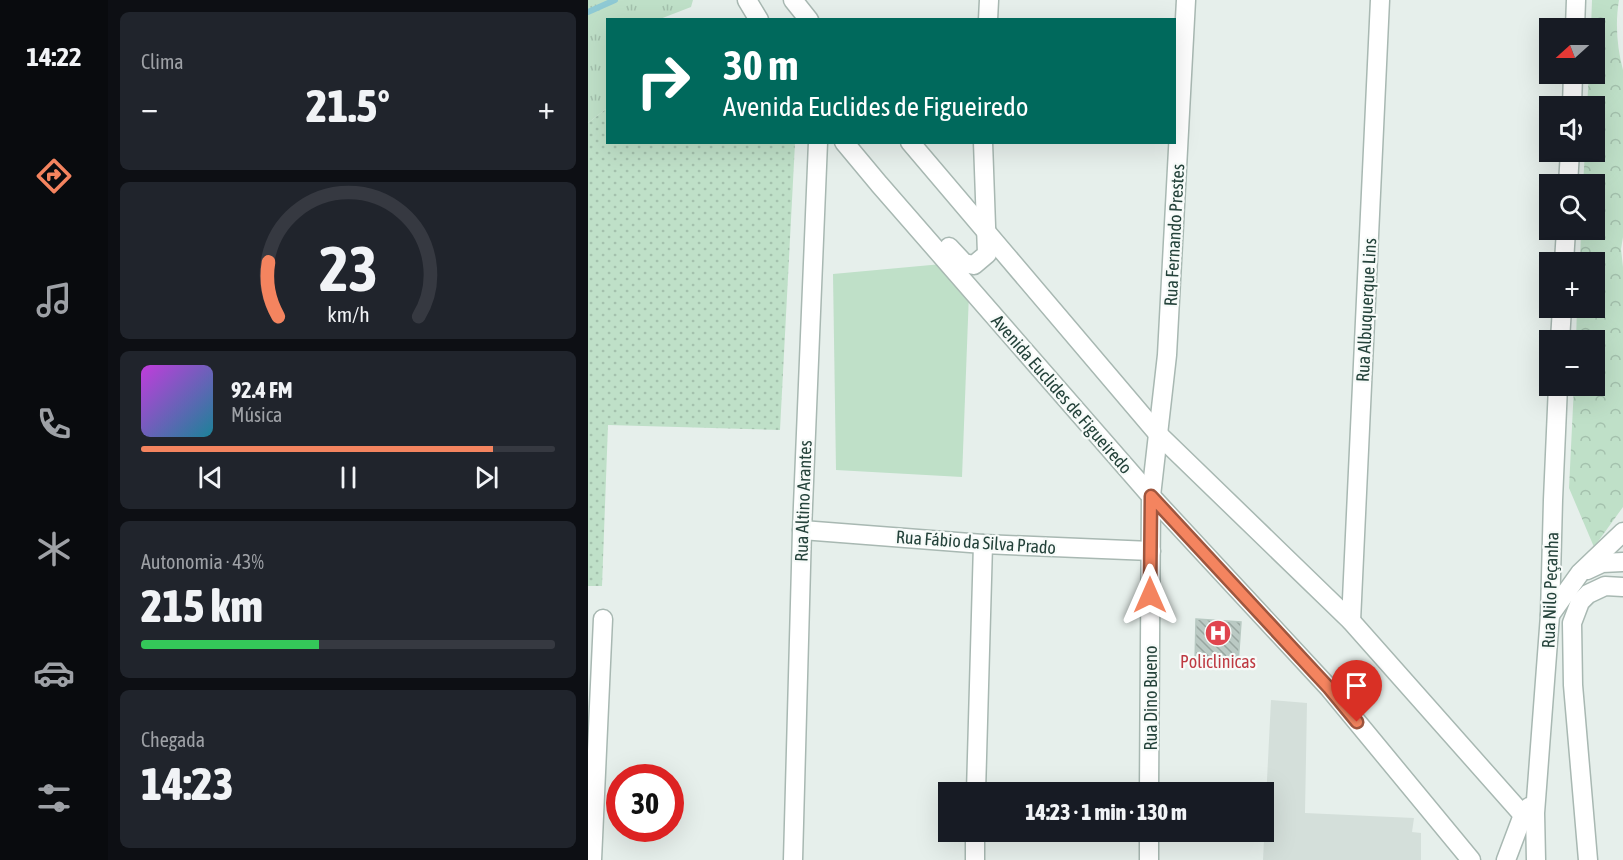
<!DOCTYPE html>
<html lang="pt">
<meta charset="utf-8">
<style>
body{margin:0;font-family:"Asap Condensed",sans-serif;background:#20242c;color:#f1f3f6;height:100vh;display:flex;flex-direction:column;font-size:22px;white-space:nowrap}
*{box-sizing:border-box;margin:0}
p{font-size:20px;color:#9ea1a6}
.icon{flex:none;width:33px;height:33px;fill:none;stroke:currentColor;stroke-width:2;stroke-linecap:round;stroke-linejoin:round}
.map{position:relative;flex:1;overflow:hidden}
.sheet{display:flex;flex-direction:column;gap:12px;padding:12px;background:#0d0f14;width:480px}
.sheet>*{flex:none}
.guide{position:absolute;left:18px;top:18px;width:570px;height:126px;border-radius:0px;box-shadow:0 6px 24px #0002;background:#00695c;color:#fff;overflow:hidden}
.needle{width:39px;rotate:249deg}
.controls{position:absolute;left:951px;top:18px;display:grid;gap:12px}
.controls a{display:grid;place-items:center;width:66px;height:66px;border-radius:0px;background:#171b24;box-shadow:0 6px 24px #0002;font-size:30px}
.speed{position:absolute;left:18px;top:764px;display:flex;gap:12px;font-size:30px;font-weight:700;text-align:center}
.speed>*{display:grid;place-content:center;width:78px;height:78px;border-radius:50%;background:#171b24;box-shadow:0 6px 24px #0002;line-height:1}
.speed .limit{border:9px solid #d22;background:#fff;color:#111}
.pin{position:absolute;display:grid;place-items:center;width:51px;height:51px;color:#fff;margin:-62px -26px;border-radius:50% 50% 50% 0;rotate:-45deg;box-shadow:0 0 6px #0007}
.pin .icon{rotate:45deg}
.me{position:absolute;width:66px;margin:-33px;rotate:0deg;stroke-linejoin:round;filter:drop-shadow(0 0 4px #0008)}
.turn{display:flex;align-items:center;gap:21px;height:126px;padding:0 18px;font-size:27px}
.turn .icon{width:78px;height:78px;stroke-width:2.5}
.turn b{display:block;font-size:42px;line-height:51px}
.big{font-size:45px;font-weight:800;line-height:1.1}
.sheet .widget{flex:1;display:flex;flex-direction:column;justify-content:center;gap:9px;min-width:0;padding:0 21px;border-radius:9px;background:#20242c}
.sheet .dial{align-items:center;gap:0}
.dial svg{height:156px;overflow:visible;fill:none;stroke:#363941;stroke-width:7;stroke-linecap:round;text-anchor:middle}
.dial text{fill:#f1f3f6;stroke:none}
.song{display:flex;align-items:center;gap:18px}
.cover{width:72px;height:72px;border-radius:9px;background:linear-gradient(135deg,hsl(290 70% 55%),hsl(190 70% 35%))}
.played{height:6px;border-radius:3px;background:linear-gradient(90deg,#f4845f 85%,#363941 85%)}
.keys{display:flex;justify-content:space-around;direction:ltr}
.heat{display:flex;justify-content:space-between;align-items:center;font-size:33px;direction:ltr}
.charge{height:9px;border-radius:4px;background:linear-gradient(90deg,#34c759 43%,#363941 0)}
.trip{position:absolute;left:350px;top:782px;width:336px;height:60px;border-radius:0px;background:#171b24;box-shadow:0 6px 24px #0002;font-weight:800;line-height:60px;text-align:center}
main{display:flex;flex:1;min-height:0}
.tab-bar{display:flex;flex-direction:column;width:108px;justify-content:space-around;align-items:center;background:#090b0e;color:#9ea1a6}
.tab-bar .icon{width:42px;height:42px}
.tab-bar .current{color:#f4845f}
.tab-bar b{font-size:27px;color:#f1f3f6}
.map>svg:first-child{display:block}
</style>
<main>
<nav class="tab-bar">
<b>14:22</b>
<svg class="icon current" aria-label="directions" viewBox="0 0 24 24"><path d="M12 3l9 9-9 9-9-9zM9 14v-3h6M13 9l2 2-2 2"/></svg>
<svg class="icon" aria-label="music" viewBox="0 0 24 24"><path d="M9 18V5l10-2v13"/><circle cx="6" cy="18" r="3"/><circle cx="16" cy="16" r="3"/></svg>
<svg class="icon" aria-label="phone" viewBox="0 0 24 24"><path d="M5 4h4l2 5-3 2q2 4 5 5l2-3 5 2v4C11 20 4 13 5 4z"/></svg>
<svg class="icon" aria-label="climate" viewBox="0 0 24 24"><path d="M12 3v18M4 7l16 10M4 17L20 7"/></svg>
<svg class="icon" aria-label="car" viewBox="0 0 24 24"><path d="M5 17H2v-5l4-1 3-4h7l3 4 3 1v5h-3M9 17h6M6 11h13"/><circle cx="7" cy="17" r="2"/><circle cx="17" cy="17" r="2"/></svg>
<svg class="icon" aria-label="filters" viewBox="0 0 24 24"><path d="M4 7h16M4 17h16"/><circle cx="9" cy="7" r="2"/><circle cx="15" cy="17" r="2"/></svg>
</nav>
<section class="sheet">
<div class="widget"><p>Clima</p>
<div class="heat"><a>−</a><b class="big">21.5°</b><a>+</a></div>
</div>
<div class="widget dial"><svg viewBox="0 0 100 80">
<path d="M14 69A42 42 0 1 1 86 69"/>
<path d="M14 69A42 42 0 0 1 9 41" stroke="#f4845f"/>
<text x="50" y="56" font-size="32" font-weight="700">23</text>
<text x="50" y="72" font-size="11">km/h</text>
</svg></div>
<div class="widget">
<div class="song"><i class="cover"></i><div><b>92.4 FM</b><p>Música</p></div></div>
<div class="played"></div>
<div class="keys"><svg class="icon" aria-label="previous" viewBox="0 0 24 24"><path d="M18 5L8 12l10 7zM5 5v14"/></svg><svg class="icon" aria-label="pause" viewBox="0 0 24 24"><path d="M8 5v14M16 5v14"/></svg><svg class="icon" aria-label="next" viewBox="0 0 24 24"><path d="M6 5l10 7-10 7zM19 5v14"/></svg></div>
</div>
<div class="widget"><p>Autonomia · 43%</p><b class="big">215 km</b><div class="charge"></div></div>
<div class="widget"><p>Chegada</p><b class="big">14:23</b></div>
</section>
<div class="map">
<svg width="1035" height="860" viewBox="0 0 1035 860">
<defs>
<pattern id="grass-dots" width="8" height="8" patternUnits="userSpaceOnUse" patternTransform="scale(1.5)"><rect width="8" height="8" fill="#bfe0c8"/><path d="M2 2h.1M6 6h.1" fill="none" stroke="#a4c1ad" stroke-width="1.8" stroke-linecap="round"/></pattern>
<pattern id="forest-crowns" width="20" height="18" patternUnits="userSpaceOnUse" patternTransform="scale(1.5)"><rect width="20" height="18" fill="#bfe0c8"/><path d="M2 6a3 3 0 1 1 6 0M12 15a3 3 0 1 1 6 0" fill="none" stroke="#a4c1ad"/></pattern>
<pattern id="park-tufts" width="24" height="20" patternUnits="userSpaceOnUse" patternTransform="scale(1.5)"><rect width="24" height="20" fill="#bfe0c8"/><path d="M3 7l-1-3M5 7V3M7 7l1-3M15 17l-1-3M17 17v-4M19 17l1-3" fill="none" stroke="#a4c1ad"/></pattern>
<pattern id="building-back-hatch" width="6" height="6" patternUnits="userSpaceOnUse" patternTransform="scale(1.5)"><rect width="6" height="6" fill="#bbcac4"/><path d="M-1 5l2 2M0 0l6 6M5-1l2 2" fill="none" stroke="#98a6a0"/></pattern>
</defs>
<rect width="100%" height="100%" fill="#e6efeb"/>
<polygon fill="#d4dfda" points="683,700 719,703 717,813 826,818 824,832 833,833 833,860 675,860"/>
<polygon fill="url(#grass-dots)" points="19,108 20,142 207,143 192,430 20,425 14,586 0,586 0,123"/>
<path fill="url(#forest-crowns)" d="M1004 0H1031C1027 24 1029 47 1035 70V237L1033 249 1035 267V507L1006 547 981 488 986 386H1006V340H988L989 308H1006V262H992L993 230H1006V184H995L997 152H1006V106H999L1001 74H1006V28H1003Z"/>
<polygon fill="url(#park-tufts)" points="0,0 105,0 103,7 72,19 20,20 19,108 0,123"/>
<polygon fill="#bfe0c8" points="354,264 381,293 374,477 248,470 245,274"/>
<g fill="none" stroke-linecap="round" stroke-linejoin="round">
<polyline stroke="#8ec9d4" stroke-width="6" points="0,12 27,0"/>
</g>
<polygon fill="url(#building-back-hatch)" stroke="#b8c9c2" stroke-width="1.5" points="608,619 653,622 650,664 607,663"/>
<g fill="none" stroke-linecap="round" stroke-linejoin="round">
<defs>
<g id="minor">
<polyline points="159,0 171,20"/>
<polyline points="205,0 221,20"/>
<polyline points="400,20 401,0"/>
<polyline points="987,28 988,0"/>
<polyline points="984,106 985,74"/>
<polyline points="256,142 291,184 563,496 741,688 883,860"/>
<polyline points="322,142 570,434 763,621 935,815"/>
<polyline points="980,184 982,152"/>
<polyline points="361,247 376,263 386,265 399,254 395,142"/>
<polyline points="976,262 978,230"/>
<polyline points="972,340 974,308"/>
<polyline points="214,530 395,544 563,551"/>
<polyline points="999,570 1014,563 1035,562"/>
<polyline points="962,615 992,573 1035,532"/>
<polyline points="763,621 792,0"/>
<polyline points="388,792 395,544"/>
<polyline points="561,792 563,496 579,355 598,0"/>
<polyline points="4,860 15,619"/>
<polyline points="205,860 214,530 230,142"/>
<polyline points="387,860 387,831"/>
<polyline points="561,860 561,831"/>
<polyline points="918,860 935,815 941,807"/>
<polyline points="948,860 947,813 962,615 965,500 970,386"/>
<polyline points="1000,860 985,685 984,623 992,602 1000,594 1017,586 1035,587"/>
</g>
</defs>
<use href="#minor" stroke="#a8b8b2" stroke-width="21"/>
<use href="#minor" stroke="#fff" stroke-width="18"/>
</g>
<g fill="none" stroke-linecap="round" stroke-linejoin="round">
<defs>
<polyline id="route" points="562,595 563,496 741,688 769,722"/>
</defs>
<use href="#route" stroke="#9f563e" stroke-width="15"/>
<use href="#route" stroke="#f4845f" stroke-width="10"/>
</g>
<defs>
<symbol id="hospital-disc" viewBox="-11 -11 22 22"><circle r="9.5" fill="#e0444e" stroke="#f7fbf9"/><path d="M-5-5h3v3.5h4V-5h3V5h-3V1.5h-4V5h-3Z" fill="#fff"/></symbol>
</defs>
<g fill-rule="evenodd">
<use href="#hospital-disc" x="615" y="618" width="30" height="30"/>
</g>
<g text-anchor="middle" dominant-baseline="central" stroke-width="4.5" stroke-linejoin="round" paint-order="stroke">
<g font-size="18" fill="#24423a" stroke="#f7fbf9">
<text transform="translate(586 235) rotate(-87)">Rua Fernando Prestes</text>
<text transform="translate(778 310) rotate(-87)">Rua Albuquerque Lins</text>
<text transform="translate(474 394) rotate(49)">Avenida Euclides de Figueiredo</text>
<text transform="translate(215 501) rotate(-88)">Rua Altino Arantes</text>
<text transform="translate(388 542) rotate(4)">Rua Fábio da Silva Prado</text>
<text transform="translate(962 590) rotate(-88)">Rua Nilo Peçanha</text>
<text transform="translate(562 698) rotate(-90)">Rua Dino Bueno</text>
</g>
<g font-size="18" fill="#be3a42" stroke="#f7fbf9">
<text x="630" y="661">Policlinicas</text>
</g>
</g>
</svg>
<div class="controls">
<a><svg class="needle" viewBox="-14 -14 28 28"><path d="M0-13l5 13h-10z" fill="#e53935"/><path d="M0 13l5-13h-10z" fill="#9ea1a6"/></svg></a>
<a><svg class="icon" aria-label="sound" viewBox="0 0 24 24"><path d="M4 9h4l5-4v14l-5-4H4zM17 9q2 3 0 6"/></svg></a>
<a><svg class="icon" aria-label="search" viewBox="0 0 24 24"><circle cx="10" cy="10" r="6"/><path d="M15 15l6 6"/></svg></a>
<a>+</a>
<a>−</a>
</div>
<div class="speed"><div class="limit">30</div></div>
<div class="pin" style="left:769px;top:722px;background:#d93025"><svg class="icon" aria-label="arrive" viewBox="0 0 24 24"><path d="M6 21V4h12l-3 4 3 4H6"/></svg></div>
<svg class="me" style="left:562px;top:595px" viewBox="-20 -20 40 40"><path d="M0-17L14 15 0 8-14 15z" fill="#f4845f" stroke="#fff" stroke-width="4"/></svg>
<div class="trip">14:23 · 1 min · 130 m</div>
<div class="guide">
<div class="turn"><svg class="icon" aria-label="right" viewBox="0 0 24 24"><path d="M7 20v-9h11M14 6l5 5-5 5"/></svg><div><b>30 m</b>Avenida Euclides de Figueiredo</div></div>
</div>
</div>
</main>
